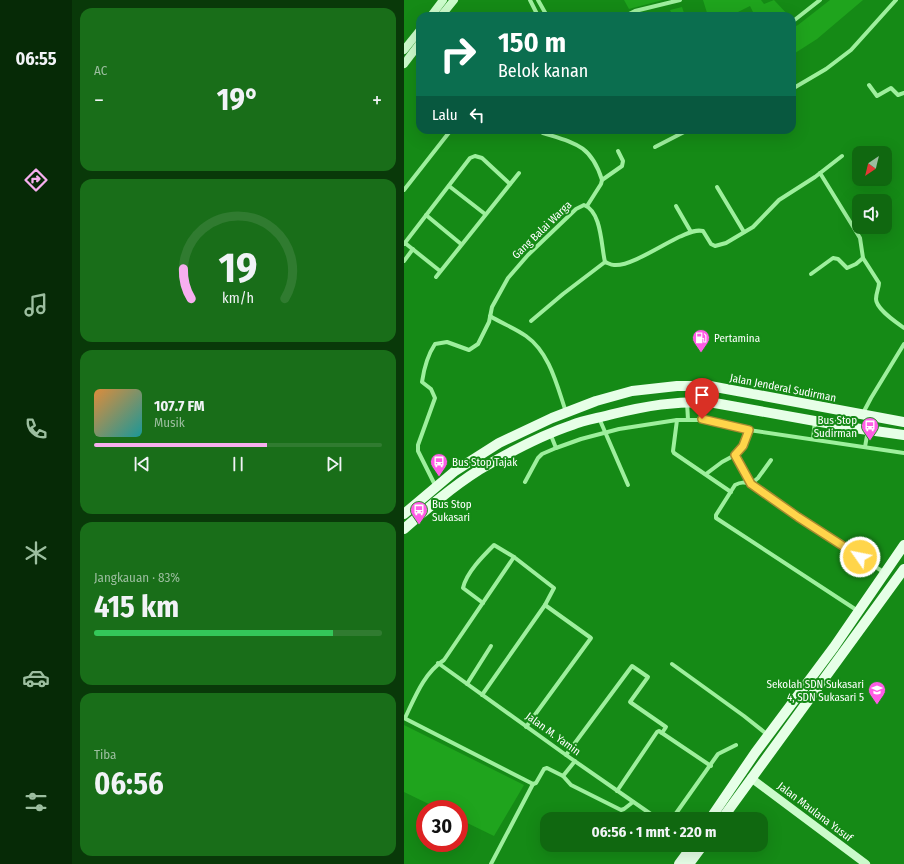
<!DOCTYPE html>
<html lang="id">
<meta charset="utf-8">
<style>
body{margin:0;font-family:"Fira Sans Condensed",sans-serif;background:#196e19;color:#f1f3f6;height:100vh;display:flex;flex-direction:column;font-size:15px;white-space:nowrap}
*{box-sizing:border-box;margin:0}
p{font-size:13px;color:#9cbe9f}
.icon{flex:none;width:22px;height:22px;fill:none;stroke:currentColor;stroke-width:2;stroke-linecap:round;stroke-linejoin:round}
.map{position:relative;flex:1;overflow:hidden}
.details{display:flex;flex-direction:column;gap:8px;padding:8px;background:#093909;width:332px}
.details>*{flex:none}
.hud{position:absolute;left:12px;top:12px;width:380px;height:122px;border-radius:12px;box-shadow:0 4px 16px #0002;background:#0b6e4f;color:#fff;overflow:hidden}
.needle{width:26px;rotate:215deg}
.tools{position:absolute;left:448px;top:146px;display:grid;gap:8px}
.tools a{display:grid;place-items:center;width:40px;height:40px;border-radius:8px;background:#106810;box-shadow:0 4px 16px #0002;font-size:20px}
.speed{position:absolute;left:12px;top:800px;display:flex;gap:8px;font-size:20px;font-weight:700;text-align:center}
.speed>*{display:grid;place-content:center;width:52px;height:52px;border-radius:50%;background:#106810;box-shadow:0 4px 16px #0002;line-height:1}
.speed .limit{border:6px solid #d22;background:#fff;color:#111}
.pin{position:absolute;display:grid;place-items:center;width:34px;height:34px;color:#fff;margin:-41px -17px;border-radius:50% 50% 50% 0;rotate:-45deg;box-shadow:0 0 4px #0007}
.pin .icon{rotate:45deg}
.me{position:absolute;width:44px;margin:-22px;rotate:303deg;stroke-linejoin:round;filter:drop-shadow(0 0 3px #0008)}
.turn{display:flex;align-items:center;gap:14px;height:84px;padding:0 16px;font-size:18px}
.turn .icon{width:52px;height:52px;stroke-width:2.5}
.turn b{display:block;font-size:28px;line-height:34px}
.then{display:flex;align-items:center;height:38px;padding:0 16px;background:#0003;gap:8px;font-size:15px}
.big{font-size:30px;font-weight:700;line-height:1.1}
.details .card{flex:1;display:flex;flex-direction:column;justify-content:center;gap:6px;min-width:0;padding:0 14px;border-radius:12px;background:#196e19}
.details .dial{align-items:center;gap:0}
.dial svg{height:104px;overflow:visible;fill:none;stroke:#307b30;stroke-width:7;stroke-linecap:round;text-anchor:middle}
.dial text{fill:#f1f3f6;stroke:none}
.song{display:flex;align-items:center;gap:12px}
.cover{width:48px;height:48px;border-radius:6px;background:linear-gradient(135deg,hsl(30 70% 55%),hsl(180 70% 35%))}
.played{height:4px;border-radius:2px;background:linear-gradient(90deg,#f7afef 60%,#307b30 60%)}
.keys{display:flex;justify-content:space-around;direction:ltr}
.heat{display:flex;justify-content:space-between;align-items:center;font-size:22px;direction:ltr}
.charge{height:6px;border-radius:3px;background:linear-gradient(90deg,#34c759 83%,#307b30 0)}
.trip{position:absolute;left:136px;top:812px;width:228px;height:40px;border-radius:12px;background:#106810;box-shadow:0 4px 16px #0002;font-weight:700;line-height:40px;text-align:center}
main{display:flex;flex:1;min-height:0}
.dock{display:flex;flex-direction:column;width:72px;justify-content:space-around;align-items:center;background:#062a06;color:#9cbe9f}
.dock .icon{width:28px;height:28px}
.dock .selected{color:#f7afef}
.dock b{font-size:18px;color:#f1f3f6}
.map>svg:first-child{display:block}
</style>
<main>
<nav class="dock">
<b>06:55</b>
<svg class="icon selected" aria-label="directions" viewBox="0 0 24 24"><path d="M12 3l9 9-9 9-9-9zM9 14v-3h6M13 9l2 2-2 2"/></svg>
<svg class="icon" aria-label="music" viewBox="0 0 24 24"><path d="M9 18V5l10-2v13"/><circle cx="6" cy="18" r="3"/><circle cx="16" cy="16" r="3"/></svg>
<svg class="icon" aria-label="phone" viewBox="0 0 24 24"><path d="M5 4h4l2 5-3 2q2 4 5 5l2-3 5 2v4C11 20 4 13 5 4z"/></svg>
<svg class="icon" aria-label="climate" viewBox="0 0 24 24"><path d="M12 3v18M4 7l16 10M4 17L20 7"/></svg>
<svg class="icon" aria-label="car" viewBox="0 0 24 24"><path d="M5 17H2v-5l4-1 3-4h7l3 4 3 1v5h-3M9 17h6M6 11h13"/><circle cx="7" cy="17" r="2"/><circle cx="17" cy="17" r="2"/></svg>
<svg class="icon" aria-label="filters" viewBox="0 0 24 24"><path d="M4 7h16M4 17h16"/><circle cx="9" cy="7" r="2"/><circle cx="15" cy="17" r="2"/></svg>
</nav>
<section class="details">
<div class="card"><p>AC</p>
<div class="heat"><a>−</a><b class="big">19°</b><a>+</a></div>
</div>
<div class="card dial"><svg viewBox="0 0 100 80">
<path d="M14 69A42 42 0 1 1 86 69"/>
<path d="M14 69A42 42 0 0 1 8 46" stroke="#f7afef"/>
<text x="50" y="56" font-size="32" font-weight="700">19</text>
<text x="50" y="72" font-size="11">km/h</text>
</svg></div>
<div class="card">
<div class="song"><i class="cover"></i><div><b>107.7 FM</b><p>Musik</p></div></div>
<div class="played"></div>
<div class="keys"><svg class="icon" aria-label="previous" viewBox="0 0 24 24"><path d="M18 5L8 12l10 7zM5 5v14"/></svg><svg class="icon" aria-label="pause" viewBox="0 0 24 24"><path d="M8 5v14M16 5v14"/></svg><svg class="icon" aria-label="next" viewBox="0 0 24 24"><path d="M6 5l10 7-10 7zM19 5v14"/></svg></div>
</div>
<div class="card"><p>Jangkauan · 83%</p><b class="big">415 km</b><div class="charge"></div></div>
<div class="card"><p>Tiba</p><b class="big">06:56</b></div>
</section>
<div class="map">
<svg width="500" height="864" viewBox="0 0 500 864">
<rect width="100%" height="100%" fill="#158a16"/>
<g fill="#1fa41d">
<polygon points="220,0 259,0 225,9"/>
<polygon points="299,0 357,0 360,4 370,0 385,16 351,16 346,6 326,16 304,16"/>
<polygon points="426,0 459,0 413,39 388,55 388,28 394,25"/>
<polygon points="278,7 281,16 269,16 266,10"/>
<polygon points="0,725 120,785 90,836 55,819 55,809 35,809 0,792"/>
</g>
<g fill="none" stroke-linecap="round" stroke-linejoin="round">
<g stroke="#9eef9d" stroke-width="4">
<polyline points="126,0 134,16"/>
<polyline points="134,0 143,16"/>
<polyline points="221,16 231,11 276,0"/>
<polyline points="388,22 416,0"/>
<polyline points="465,85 473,96 487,88 494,95 500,93"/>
<polyline points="388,89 422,69 447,50 492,0"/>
<path d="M134 130 139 133C171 143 187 145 198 180"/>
<polyline points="251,147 284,130"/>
<path d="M416 173 453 233 456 238 459 258 475 283C475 288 472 293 472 299 472 309 492 322 500 328"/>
<polyline points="45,186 81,214"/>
<polyline points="313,187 340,232"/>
<polyline points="0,190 47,130"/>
<polyline points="183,206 197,184 198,180 218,166 219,161 214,151"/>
<polyline points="272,206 287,232"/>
<polyline points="22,215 57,244"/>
<polyline points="1,243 36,271"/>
<polyline points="0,244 66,158 71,156 78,158 106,184"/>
<polyline points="0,261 9,249"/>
<polyline points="407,274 429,258 434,259 443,268 452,264 459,258"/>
<polyline points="32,277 115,173"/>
<path d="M86 316C97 323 111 328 122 336 146 353 153 386 162 412"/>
<polyline points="127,321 159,294 201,262"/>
<polyline points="283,402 284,420"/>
<polyline points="458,415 467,398 500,344"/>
<polyline points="195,418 224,485"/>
<polyline points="273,420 269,451 270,453 327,492"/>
<polyline points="146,433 152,448"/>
<polyline points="409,439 411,421"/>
<polyline points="461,447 464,430"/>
<polyline points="331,455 346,484"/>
<polyline points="367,460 354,478 347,484 394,517 481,573"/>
<polyline points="302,474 318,462 331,455 339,446 345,430"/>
<polyline points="121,482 134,458 138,454 152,448 177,439 215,429 273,420 307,420 345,430 500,453"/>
<path d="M347 484C340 482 337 482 331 485L312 515V518L454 611"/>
<path d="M32 487 14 451V445L31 398 27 389 18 382C20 368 23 356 31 344L43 342 65 350 74 344 85 322 88 307 104 278 124 255 172 209 180 205C198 212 197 246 201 262 204 263 207 265 210 265 225 267 260 244 275 237 283 234 290 229 299 231L307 244 311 246 322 243 349 227 375 200 411 177 438 156"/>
<polyline points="34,663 162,755 254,819"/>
<polyline points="268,664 340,716 364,735"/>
<polyline points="63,684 87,646"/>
<path d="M78 695 141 605 150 588 110 557 90 545C79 556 62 573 59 588L79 603"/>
<polyline points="0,718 129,784 132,783 140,769 143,768 159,776 171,761"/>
<path d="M1 718C11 697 20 673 40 660L110 557"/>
<polyline points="122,727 187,638 141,605"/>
<polyline points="162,755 228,666 244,677 226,702 262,727 258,733"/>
<polyline points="159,776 167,785 217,810 220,809 229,802"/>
<polyline points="213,791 253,732 255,731 307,766"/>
<polyline points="268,819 314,754 332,745"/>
<polyline points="87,864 129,784"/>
</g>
<g stroke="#cbfbcb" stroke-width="8">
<polyline points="27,16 39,0"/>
<polyline points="37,16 50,0"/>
<polyline points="0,50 16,30"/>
<polyline points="0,64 16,43"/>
<polyline points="347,778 462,864"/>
</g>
<g stroke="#e6ffe7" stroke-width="10">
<polyline points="0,514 51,471 95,443 148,418 192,401 228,391 273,386 306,386 500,422"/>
<path d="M0 529C24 508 48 487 75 470 104 453 135 436 168 425 181 420 195 418 209 414 242 406 271 401 305 402L450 428 500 435"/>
<polyline points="306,819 351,753 430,647 500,545"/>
<polyline points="318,819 500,569"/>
<polyline points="275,864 289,845"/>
<polyline points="285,864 299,845"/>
</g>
</g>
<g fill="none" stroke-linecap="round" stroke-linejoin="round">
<defs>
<polyline id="route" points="298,419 345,430 339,446 331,455 347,484 394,517 456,557"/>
</defs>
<use href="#route" stroke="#a68a30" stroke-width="10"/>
<use href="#route" stroke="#ffd54a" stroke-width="7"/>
</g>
<defs>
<symbol id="fuel-pin" viewBox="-11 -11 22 30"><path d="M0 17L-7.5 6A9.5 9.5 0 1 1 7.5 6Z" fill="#ff5ce6" stroke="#158a16"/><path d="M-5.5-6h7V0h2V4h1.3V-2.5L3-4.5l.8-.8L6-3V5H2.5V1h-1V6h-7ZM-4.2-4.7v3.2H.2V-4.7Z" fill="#fff"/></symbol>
<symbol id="bus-pin" viewBox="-11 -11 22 30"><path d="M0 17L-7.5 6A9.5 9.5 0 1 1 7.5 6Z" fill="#ff5ce6" stroke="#158a16"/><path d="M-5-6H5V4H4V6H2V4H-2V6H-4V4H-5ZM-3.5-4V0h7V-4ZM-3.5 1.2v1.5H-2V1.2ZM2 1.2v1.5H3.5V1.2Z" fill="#fff"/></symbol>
<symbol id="school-pin" viewBox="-11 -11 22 30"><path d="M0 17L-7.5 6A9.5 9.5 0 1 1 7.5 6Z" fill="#ff5ce6" stroke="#158a16"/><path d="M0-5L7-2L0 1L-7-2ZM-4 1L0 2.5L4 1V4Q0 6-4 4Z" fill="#fff"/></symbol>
</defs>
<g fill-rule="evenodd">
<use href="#fuel-pin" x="287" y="328" width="20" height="27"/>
<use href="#bus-pin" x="456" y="416" width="20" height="27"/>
<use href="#bus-pin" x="25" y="452" width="20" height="27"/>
<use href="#bus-pin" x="5" y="500" width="20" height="27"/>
<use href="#school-pin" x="463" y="680" width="20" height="27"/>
</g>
<g text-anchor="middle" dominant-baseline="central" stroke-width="4" stroke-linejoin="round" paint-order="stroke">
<g font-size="11" fill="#fff" stroke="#158a16">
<text transform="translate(138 230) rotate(-44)">Gang Balai Warga</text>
<text transform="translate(379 388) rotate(11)">Jalan Jenderal Sudirman</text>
<text transform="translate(149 734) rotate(36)">Jalan M. Yamin</text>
<text transform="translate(411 812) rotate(37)">Jalan Maulana Yusuf</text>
</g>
<g font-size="11" fill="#fff" stroke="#158a16" text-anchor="start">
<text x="310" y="338">Pertamina</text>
<text x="453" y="420" text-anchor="end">Bus Stop<tspan x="453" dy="13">Sudirman</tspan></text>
<text x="48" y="462">Bus Stop Tajak</text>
<text x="28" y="504">Bus Stop<tspan x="28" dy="13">Sukasari</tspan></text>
<text x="460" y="684" text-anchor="end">Sekolah SDN Sukasari<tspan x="460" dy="13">4, SDN Sukasari 5</tspan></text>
</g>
</g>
</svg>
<div class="tools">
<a><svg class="needle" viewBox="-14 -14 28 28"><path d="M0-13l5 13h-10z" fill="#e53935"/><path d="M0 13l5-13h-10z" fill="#9cbe9f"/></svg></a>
<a><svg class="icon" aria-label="sound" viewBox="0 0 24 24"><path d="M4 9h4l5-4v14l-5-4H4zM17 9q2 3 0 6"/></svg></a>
</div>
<div class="speed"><div class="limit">30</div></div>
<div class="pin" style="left:298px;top:419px;background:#d93025"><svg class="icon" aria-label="arrive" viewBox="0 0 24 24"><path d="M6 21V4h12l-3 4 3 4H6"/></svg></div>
<svg class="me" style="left:456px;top:557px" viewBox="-20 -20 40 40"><circle r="17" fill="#ffd54a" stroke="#fff" stroke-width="3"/><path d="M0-11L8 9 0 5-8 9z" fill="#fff"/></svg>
<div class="trip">06:56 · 1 mnt · 220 m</div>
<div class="hud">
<div class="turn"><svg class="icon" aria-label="right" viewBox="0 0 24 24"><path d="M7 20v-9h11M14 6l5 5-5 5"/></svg><div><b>150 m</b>Belok kanan</div></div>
<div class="then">Lalu<svg class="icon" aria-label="left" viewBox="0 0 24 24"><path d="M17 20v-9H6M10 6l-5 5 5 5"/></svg></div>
</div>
</div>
</main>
